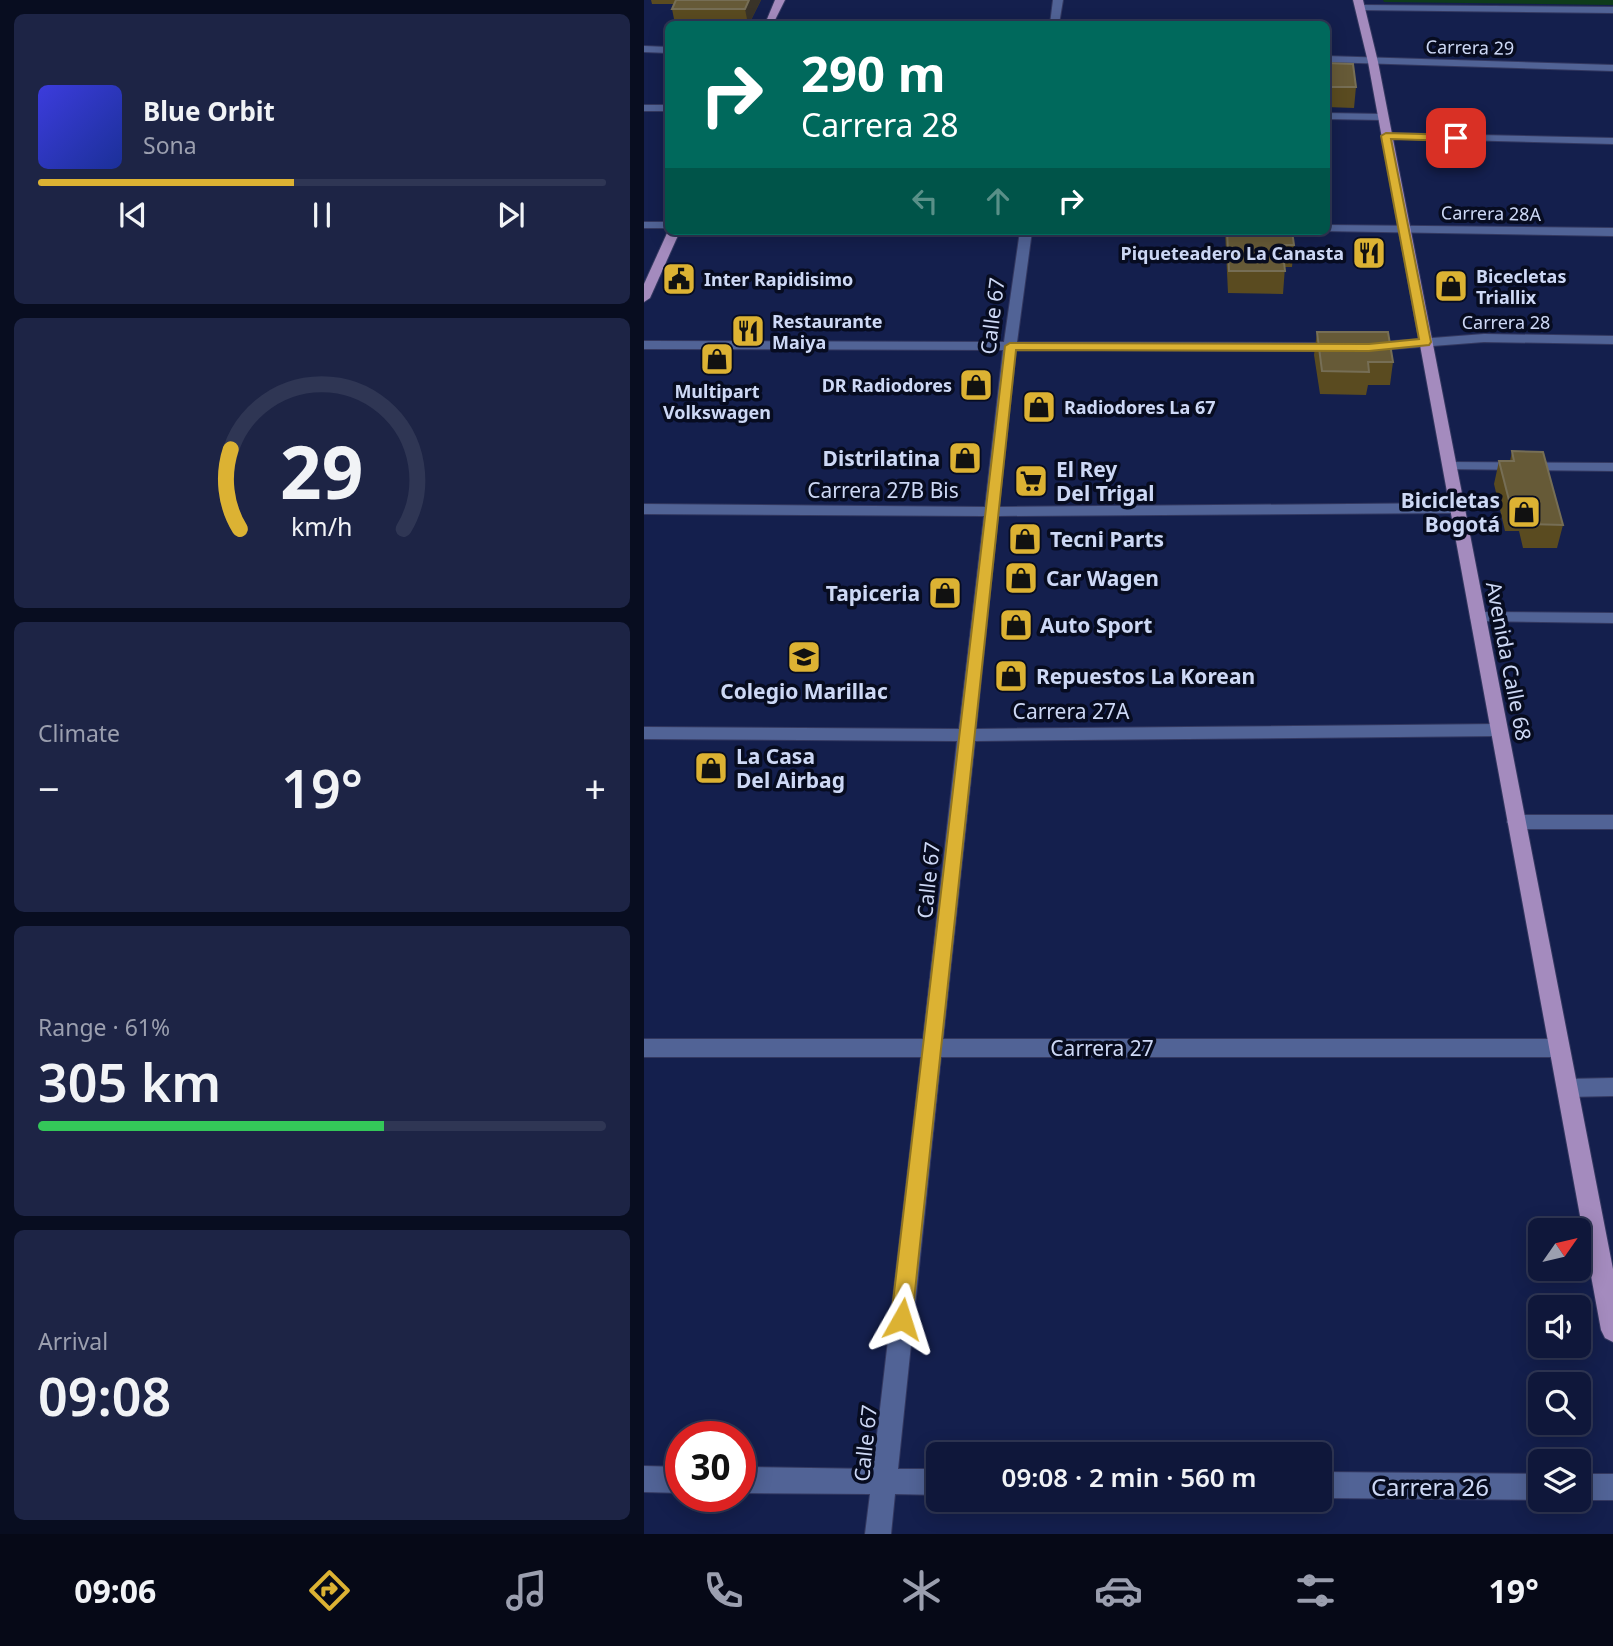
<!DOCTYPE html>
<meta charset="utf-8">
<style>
body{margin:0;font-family:"Noto Sans",sans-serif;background:#1d2445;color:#f1f3f6;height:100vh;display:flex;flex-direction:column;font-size:26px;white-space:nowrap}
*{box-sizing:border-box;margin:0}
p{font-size:23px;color:#9b9faf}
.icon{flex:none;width:38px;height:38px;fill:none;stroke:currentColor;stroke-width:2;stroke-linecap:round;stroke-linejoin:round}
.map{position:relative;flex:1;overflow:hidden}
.details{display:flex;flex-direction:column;gap:14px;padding:14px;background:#080d20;width:644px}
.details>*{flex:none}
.guide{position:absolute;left:21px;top:21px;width:665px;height:214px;border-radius:10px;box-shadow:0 4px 18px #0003,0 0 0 2px #2f3654;background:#00695c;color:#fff;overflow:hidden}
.needle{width:46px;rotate:56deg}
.buttons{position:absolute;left:884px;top:1218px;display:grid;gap:14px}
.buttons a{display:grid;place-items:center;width:63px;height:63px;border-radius:10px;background:#0f173a;box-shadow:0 4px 18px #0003,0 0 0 2px #2f3654;font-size:35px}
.speed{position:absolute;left:21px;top:1421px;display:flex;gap:14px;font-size:35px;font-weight:700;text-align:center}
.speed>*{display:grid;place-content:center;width:91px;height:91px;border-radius:50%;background:#0f173a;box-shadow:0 4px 18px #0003,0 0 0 2px #2f3654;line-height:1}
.speed .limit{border:10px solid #d22;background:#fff;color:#111}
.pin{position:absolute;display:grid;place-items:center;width:60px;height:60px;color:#fff;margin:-30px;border-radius:14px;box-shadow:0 4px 10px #0006}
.me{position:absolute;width:77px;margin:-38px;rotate:6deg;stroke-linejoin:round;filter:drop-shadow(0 0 5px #0008)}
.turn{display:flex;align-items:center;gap:24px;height:147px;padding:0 21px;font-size:32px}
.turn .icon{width:91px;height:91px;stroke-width:2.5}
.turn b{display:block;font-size:49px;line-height:60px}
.lanes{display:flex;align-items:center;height:66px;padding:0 21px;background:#0003;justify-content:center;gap:35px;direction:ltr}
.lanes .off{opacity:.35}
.big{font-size:52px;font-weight:600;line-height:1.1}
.details .widget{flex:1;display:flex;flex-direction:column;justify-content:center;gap:10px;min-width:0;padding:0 24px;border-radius:10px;background:#1d2445}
.details .dial{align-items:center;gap:0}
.dial svg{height:182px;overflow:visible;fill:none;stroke:#2f3654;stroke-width:7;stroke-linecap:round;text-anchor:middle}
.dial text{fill:#f1f3f6;stroke:none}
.song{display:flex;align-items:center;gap:21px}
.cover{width:84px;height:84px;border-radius:10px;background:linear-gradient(135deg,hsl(240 70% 55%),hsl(230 70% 35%))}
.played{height:7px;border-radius:4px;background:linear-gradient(90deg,#dcb233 45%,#2f3654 45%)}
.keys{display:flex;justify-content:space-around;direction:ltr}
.heat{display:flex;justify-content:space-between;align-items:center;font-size:38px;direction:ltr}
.charge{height:10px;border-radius:5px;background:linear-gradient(90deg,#34c759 61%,#2f3654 0)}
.trip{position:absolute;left:282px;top:1442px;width:406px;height:70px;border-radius:10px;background:#0f173a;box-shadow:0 4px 18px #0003,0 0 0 2px #2f3654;font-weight:600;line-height:70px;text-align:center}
.dock{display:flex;height:112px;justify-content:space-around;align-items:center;background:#060917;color:#9b9faf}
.dock .icon{width:49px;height:49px}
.dock .on{color:#dcb233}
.dock b{font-size:32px;color:#f1f3f6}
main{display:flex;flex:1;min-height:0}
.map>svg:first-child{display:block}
</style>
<main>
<section class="details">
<div class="widget">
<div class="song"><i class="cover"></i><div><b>Blue Orbit</b><p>Sona</p></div></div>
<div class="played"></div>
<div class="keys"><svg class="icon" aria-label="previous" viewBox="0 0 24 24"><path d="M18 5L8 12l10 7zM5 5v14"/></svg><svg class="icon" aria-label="pause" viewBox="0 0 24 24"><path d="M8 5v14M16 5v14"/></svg><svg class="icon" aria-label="next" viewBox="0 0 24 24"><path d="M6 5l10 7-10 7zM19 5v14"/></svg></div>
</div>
<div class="widget dial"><svg viewBox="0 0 100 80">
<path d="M14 69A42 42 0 1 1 86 69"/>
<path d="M14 69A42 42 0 0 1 10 34" stroke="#dcb233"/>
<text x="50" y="56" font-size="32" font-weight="700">29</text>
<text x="50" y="72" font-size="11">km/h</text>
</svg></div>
<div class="widget"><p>Climate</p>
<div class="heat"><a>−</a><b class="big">19°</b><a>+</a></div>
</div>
<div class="widget"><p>Range · 61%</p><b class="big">305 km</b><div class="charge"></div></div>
<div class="widget"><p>Arrival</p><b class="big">09:08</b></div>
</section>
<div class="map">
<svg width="969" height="1534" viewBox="0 0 969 1534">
<rect width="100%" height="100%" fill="#141f4d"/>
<polygon fill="#0e3b1b" points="739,0 969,0 969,5 740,2"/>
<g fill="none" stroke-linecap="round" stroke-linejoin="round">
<defs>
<g id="minor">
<polygon points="409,0 419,0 415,24 406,24"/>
<polygon points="718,5 969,7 969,13 715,10 713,8"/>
<polygon points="0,46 24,47 24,53 0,52"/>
<polygon points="682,56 969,65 969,71 682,62"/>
<rect x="0" y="105" width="24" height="6"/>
<polygon points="682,113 738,114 743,117 738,120 682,119"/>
<polygon points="742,133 969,138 969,144 738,138 738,134"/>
<rect x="0" y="222" width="24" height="6"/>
<polygon points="682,225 969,228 969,236 678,231 682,231"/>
<polygon points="376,231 388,231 373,342 693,343 699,347 693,351 372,350 355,507 813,503 820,508 813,513 354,516 332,729 855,724 864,730 855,736 331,741 299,1039 915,1039 922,1042 925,1048 922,1054 915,1057 297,1057 254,1469 294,1469 294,1495 251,1494 247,1534 221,1534 226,1494 96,1493 96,1467 229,1469 277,1057 0,1057 0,1039 279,1039 313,741 0,739 0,727 315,729 340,516 0,514 0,504 341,507 359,350 0,349 0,341 360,342"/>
<polygon points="840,334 969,336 969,344 840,342 724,351 718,347 724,343"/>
<polygon points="805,462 969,463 969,471 800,469 800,463"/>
<polygon points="834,612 969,613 969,623 828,621 826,617"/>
<polygon points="872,815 969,815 969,829 872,829 866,827 863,822 866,817"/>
<polygon points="969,1078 969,1096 923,1097 916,1094 913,1088 916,1082 923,1079"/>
<polygon points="0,1466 37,1467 37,1493 0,1492"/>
<polygon points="676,1472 896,1474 896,1500 676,1498"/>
<rect x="934" y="1474" width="35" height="26"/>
</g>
<g id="major">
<polygon points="131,0 141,0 129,24 121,24"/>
<polygon points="709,0 719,0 734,62 969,1269 969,1342 961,1338 957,1330 724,62"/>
<polygon points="24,231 36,231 6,298 0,302 0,284"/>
</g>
</defs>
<use href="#minor" stroke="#333860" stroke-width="2"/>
<use href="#major" stroke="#333860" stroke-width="2"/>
<use href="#minor" fill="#516396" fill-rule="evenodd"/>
<use href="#major" fill="#a48bbe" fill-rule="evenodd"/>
</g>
<g fill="#5a4b20">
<polygon points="7,0 117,0 105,24 31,24 28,9 29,4 8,4"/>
<polygon points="682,63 712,87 710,108 682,107"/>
<polygon points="581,231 648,231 650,245 648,267 641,267 639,294 584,293"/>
<polygon points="673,332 749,362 746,385 724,385 722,395 676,394 670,355"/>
<polygon points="868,451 919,525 913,548 879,548 875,531 861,531 850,484 855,461 866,461"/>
</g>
<polygon fill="#393328" points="105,0 117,0 105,24 104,24 101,9"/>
<g fill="#665a37" stroke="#766e55" stroke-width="2">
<polygon points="32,0 105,0 101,9 28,9"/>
<polygon points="682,63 709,64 712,87 682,87"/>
<polygon points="583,231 648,231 650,245 638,245 641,271 585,271"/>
<polygon points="673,332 744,332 749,362 724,362 725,372 678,371"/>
<polygon points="868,451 899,452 919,525 884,524 880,508 867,508 855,461 870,461"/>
</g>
<polygon fill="#dcb233" stroke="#8f7421" stroke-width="2" points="742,133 812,135 817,138 812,141 747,139 787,342 785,345 725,351 372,350 268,1319 265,1327 258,1330 250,1327 247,1319 361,346 366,343 725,344 775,339 737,136"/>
<defs>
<symbol id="restaurant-square" viewBox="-11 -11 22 22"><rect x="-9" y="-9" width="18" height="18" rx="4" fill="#dcb233" stroke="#070c20"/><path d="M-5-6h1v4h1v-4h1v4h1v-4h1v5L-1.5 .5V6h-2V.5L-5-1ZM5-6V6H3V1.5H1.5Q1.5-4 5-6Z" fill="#111"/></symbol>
<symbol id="civic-square" viewBox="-11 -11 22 22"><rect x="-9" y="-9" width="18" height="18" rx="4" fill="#dcb233" stroke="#070c20"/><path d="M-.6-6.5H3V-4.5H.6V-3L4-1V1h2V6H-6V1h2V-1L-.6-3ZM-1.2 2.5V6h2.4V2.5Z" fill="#111"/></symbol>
<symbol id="shop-square" viewBox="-11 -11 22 22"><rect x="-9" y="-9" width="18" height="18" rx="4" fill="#dcb233" stroke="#070c20"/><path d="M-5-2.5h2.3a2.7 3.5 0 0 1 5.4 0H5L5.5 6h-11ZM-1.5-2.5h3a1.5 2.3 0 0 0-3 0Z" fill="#111"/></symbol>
<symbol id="supermarket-square" viewBox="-11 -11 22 22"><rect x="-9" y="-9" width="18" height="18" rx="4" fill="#dcb233" stroke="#070c20"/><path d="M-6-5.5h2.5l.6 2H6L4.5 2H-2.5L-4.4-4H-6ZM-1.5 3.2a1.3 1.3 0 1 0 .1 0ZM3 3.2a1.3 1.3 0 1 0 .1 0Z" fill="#111"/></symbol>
<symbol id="university-square" viewBox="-11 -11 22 22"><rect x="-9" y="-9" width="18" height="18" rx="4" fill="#dcb233" stroke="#070c20"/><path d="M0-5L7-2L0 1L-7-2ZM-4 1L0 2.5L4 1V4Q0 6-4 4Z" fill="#111"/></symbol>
</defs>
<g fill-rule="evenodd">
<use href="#restaurant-square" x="706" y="234" width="38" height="38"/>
<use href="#civic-square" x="16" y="260" width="38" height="38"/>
<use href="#shop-square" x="788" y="267" width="38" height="38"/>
<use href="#restaurant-square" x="85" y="312" width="38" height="38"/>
<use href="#shop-square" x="54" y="340" width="38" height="38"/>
<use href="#shop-square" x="313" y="366" width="38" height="38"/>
<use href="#shop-square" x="376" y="388" width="38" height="38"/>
<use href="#shop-square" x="302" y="439" width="38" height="38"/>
<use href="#supermarket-square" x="368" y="462" width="38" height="38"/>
<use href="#shop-square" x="861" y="493" width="38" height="38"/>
<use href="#shop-square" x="362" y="520" width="38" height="38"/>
<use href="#shop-square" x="358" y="559" width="38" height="38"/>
<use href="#shop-square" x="282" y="574" width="38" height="38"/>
<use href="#shop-square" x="353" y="606" width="38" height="38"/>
<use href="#university-square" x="141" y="638" width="38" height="38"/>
<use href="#shop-square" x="348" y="657" width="38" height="38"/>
<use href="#shop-square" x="48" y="749" width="38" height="38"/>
</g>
<g text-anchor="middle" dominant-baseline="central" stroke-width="7" stroke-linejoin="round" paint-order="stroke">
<g font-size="18" fill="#cdd8f5" stroke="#070c20">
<text transform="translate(826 47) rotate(1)">Carrera 29</text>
<text transform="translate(847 213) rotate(1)">Carrera 28A</text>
<text x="862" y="322">Carrera 28</text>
</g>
<g font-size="18" font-weight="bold" fill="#cdd8f5" stroke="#070c20" text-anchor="start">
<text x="700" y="253" text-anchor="end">Piqueteadero La Canasta</text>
<text x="832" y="276">Bicecletas<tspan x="832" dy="21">Triallix</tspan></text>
<text x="60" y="279">Inter Rapidisimo</text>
<text x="128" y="321">Restaurante<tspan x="128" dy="21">Maiya</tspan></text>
<text x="308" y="385" text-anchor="end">DR Radiodores</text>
<text x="73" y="391" text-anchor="middle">Multipart<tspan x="73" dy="21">Volkswagen</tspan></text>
<text x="420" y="407">Radiodores La 67</text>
</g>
<g font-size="21" fill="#cdd8f5" stroke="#070c20">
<text transform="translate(348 316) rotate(-83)">Calle 67</text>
<text x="239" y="490">Carrera 27B Bis</text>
<text transform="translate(865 661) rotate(79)">Avenida Calle 68</text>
<text x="427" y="711">Carrera 27A</text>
<text transform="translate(284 880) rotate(-84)">Calle 67</text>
<text x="458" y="1048">Carrera 27</text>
<text transform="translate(221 1443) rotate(-84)">Calle 67</text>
</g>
<g font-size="21" font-weight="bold" fill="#cdd8f5" stroke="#070c20" text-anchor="start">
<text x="296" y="458" text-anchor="end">Distrilatina</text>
<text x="412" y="469">El Rey<tspan x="412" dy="24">Del Trigal</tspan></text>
<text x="856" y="500" text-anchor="end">Bicicletas<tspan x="856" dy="24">Bogotá</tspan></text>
<text x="406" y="539">Tecni Parts</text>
<text x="402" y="578">Car Wagen</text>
<text x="276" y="593" text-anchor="end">Tapiceria</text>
<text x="396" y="625">Auto Sport</text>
<text x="392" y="676">Repuestos La Korean</text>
<text x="160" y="691" text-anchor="middle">Colegio Marillac</text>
<text x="92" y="756">La Casa<tspan x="92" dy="24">Del Airbag</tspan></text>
</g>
<g font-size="24" fill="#cdd8f5" stroke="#070c20">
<text x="786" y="1486">Carrera 26</text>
</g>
</g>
</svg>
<div class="buttons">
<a><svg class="needle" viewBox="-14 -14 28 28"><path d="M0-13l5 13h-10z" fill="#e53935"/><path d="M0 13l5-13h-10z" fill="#9b9faf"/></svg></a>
<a><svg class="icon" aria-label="sound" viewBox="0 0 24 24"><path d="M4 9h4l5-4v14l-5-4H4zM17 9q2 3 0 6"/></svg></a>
<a><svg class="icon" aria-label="search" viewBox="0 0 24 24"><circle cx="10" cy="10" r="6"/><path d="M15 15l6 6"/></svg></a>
<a><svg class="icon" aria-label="layers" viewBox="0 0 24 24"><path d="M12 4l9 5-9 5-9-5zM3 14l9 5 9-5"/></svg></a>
</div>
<div class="speed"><div class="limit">30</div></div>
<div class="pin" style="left:812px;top:138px;background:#d93025"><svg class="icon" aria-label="arrive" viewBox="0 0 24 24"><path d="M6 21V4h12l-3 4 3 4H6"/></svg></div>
<svg class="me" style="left:258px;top:1319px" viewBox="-20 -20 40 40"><path d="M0-17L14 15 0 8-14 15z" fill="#dcb233" stroke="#fff" stroke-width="4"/></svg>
<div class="trip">09:08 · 2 min · 560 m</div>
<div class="guide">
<div class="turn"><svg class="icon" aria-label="right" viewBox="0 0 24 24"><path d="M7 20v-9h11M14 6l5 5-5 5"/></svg><div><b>290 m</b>Carrera 28</div></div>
<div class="lanes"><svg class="icon off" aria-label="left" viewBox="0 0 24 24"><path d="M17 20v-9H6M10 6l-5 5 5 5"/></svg><svg class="icon off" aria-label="ahead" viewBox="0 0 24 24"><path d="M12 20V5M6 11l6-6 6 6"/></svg><svg class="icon" aria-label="right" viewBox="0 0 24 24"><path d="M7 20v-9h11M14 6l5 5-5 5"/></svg></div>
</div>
</div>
</main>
<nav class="dock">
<b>09:06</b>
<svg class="icon on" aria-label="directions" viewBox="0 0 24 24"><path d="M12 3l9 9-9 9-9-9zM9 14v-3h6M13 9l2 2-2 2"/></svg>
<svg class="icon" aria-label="music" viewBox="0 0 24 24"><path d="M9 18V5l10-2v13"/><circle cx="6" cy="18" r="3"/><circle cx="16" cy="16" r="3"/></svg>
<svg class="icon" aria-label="phone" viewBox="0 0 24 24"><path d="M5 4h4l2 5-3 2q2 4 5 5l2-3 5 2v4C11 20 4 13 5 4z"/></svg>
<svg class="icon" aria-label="climate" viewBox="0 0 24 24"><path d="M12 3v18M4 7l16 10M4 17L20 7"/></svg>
<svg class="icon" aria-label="car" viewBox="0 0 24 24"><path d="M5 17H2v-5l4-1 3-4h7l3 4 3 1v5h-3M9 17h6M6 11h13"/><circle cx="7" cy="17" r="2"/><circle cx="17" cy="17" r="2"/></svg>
<svg class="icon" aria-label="filters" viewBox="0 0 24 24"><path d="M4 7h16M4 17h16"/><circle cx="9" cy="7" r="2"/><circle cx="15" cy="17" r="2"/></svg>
<b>19°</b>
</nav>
